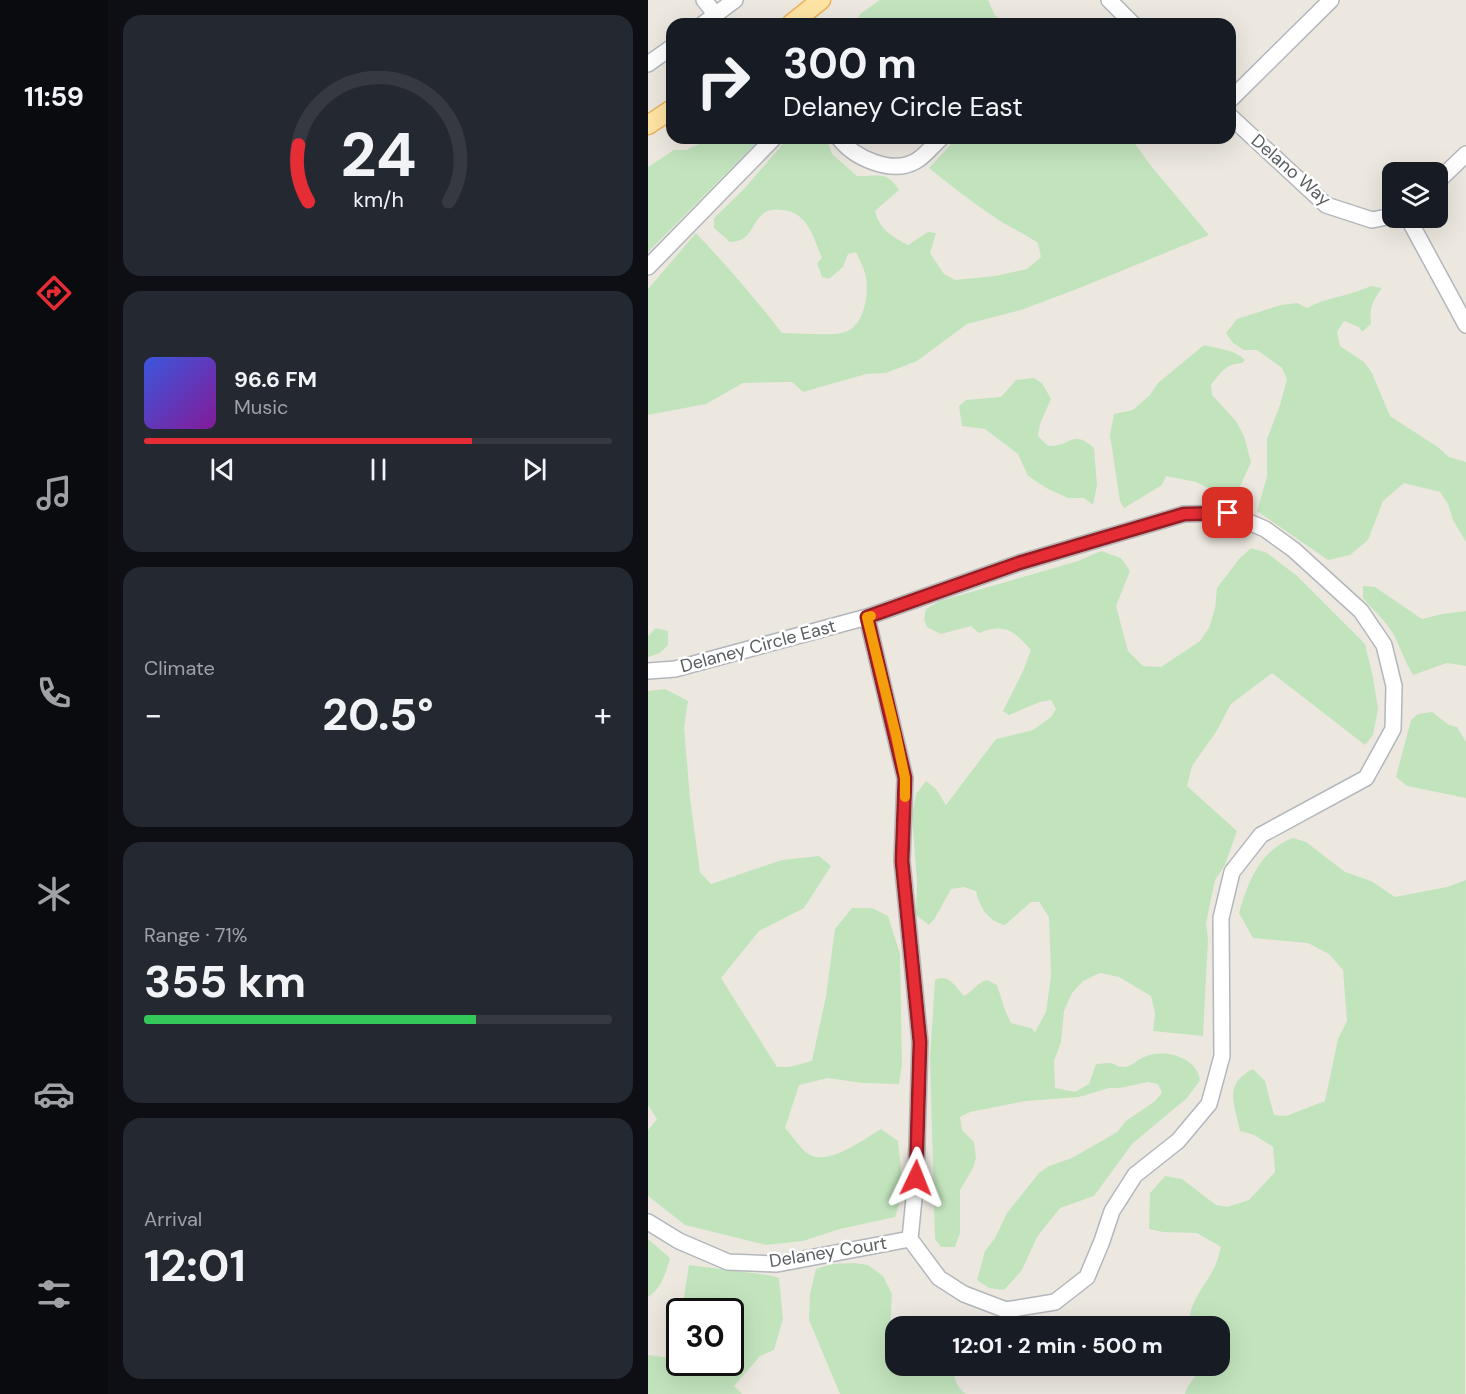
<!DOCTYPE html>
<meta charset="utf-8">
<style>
body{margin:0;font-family:"DM Sans",sans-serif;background:#242831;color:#f1f3f6;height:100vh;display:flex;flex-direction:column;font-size:22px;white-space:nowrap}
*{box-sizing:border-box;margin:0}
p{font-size:20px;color:#9ea1a6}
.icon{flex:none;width:33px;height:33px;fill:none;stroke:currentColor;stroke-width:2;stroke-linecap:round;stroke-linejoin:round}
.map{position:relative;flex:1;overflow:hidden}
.drawer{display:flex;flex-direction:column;gap:15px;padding:15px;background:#0d0f14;width:540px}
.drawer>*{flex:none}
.guide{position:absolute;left:18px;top:18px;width:570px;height:126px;border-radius:18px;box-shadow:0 6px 24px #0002;background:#171b24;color:#f1f3f6;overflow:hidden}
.buttons{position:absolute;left:734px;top:162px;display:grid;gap:12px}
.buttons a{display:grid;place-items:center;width:66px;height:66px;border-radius:12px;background:#171b24;box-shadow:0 6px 24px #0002;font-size:30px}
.speed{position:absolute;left:18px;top:1298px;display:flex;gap:12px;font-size:30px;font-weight:700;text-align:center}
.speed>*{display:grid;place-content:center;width:78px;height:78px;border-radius:50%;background:#171b24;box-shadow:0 6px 24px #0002;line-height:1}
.speed .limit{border:3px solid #111;border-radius:9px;background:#fff;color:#111}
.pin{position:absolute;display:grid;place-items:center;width:51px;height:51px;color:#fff;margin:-26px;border-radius:12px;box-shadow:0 3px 9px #0006}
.me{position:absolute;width:66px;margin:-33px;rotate:2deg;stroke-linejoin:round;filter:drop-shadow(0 0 4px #0008)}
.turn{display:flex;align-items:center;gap:21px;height:126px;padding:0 18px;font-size:27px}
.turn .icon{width:78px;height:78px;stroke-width:2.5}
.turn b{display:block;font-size:42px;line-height:51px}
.big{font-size:45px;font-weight:700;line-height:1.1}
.drawer .tile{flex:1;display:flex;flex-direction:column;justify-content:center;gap:9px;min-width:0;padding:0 21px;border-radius:18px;background:#242831}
.drawer .dial{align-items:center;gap:0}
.dial svg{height:156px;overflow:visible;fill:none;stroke:#363941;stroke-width:7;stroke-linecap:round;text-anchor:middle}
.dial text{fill:#f1f3f6;stroke:none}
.song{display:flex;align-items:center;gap:18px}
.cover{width:72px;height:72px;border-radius:9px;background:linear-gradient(135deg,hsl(230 70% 55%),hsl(290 70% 35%))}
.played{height:6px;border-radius:3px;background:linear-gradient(90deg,#e62c35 70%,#363941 70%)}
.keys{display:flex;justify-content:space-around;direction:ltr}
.heat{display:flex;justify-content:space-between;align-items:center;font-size:33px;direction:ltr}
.charge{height:9px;border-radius:4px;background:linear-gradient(90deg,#34c759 71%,#363941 0)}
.trip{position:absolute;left:237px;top:1316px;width:345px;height:60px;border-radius:18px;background:#171b24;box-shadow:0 6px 24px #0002;font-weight:700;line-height:60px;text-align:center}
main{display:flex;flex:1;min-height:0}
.tabs{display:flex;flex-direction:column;width:108px;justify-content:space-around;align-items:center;background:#090b0e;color:#9ea1a6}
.tabs .icon{width:42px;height:42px}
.tabs .current{color:#e62c35}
.tabs b{font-size:27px;color:#f1f3f6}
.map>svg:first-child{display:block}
</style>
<main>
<nav class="tabs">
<b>11:59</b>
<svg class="icon current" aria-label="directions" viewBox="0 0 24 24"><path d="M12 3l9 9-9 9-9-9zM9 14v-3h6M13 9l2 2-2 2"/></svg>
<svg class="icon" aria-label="music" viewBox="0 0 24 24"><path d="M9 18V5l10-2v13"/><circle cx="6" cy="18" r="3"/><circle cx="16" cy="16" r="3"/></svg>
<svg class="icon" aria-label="phone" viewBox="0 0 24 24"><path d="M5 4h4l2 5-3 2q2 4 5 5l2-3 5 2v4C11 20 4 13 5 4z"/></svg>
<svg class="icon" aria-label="climate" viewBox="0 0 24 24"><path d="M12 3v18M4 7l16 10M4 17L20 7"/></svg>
<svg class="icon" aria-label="car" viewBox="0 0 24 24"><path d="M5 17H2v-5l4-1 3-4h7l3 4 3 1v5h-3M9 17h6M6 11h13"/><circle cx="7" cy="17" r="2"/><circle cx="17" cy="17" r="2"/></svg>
<svg class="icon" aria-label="filters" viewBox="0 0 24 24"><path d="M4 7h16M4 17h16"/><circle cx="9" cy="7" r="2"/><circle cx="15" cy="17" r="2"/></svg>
</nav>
<section class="drawer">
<div class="tile dial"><svg viewBox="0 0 100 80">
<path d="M14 69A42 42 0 1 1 86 69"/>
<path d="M14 69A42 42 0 0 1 9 40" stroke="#e62c35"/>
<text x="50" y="56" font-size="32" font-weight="700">24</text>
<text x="50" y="72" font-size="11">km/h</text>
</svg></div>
<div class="tile">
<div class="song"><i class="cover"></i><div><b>96.6 FM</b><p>Music</p></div></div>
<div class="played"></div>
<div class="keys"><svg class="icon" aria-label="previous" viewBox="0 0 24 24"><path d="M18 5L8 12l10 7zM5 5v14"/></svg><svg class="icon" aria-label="pause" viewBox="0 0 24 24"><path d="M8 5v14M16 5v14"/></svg><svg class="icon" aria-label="next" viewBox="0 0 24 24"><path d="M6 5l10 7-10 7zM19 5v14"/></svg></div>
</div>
<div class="tile"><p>Climate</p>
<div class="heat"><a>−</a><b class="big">20.5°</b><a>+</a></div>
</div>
<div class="tile"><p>Range · 71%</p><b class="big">355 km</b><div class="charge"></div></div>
<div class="tile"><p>Arrival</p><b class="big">12:01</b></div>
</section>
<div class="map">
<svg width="818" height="1394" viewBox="0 0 818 1394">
<rect width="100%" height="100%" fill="#ece8e0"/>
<g fill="#c2e4bd">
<polygon points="232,0 340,0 347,16 361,24 208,24 212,14"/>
<polygon points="64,138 113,138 0,252 0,167 26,150 38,150"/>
<path d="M140 138H178L184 154 209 176C229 177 239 170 251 190L227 211C231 229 245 237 260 245L280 232 288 233 282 253 296 274 307 280 347 276 379 269 393 257 390 243C377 234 363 228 349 219 325 203 303 186 281 168L309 138H483L503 166 561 235 434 287 373 310 319 324 269 361 238 373 218 374 155 392 144 382 95 383 58 404 0 415V289L48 233C78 265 107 298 134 333 153 333 175 336 194 333 217 329 222 291 217 273 215 266 211 259 208 252L200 254 195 267 181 279 174 277 169 263 174 258C165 237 160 212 134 210 128 209 121 209 116 213 101 225 105 241 82 242L66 228V218L96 189Z"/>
<path d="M723 286 734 288C725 300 721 308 723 324L714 332 711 327 696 321 689 332 692 346 716 362 724 373 742 416 791 448 801 457 818 462V542L805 520 800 504 792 492 756 483 735 501 720 540 702 555 680 560 609 511 619 477V439L632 405 639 379 634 368 609 350H596L585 343 578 333 589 319 633 305 649 303 659 308C679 297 702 296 723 286Z"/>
<path d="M556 345C570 349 586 349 597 360L594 363C578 364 573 372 563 385L564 395 588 421 596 436 603 462 587 498 574 495 548 482 518 476 514 485 476 508 472 501 462 435 466 414 485 410 502 395 510 383Z"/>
<path d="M386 378 394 383 403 399 392 424 390 436 400 446C424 447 423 428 446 448L449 485 445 505 436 498H420L400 489 380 476 370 454 337 429 314 426 311 406 318 400 353 397 368 380Z"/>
<path d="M603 548 619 553 649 576 717 644 725 677 730 709 725 735 717 745 624 673 583 704 568 732 544 766 539 786 589 831 577 865 567 880 558 923 560 939 555 1036 505 1031 507 1013 503 996 471 977 452 973 435 981 424 993 416 1011 413 1042 406 1061 407 1088 427 1092 441 1084 448 1064C452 1064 457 1063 462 1063 466 1063 470 1067 475 1067 484 1067 488 1060 496 1057 516 1048 549 1057 552 1080L539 1098 484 1144 446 1196 412 1208 389 1237 374 1270 356 1290 341 1288 329 1280 337 1251 347 1238 359 1213 391 1173 401 1166 424 1158 469 1132 478 1121 507 1101 514 1093 510 1084 500 1082 471 1088H461L431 1097 378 1101 322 1112 312 1117 314 1130 326 1142 328 1158 325 1168 312 1190V1233L307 1247H293L287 1239 282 1058 287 980C301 973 307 987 316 996 325 991 330 982 339 980L349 985 357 1010 363 1023 383 1028 387 1032 398 1012 403 976 401 917 391 902H383L357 925C340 921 332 908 328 891L316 887 303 889 287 918 281 925 268 915 269 882 264 815 268 794 278 781 288 789 298 805 348 739 385 730 403 717 408 709 403 700 392 702 361 715 355 711 375 671 383 650C365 630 357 623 331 633L323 626 293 634 279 627 276 619 278 609 292 601 430 561 453 551 473 558 482 571 468 606 480 651 495 666 513 667 552 641 561 628 567 609 569 588 591 559Z"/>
<path d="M715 586 727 587 774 619 794 614 818 611V666L799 663 765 675C757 662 753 649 746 635 738 621 725 610 715 598Z"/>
<polygon points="8,628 20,631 20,645 12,653 0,657 0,636"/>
<path d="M17 689 40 701 36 728 42 798 52 872 63 884 134 860 171 856 183 866 156 908 111 931 73 978 129 1067H141L164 1061 178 996 187 929 204 908H224L240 916 252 954 254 1065 251 1084 214 1083 180 1078 151 1085 137 1128C144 1135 151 1147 159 1153 179 1168 216 1139 233 1129L250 1141C253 1170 257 1189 247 1217L192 1229 155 1241 118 1245 37 1225 0 1196V1130L9 1119 0 1105V691Z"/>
<polygon points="784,712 801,725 809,727 818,742 818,798 759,786 748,777 763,720 770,714"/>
<path d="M645 838 658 842 697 872 723 881 747 897 799 887 818 880 817 1394H537C539 1383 550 1376 554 1365H572V1326H542C539 1305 556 1287 565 1270 569 1263 571 1254 573 1247L549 1233 515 1232 501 1229 502 1193 517 1176 534 1179 568 1205 579 1207 601 1200 627 1172 625 1147 606 1135 592 1131C587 1104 574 1085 605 1069L617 1081 626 1115 638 1116 677 1101 690 1039 699 1021 695 970 681 954 660 943 605 938 591 913C600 882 612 850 645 838Z"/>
<path d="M0 1239 22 1258C18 1273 13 1289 0 1297Z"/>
<path d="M206 1263 220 1265 235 1276 244 1294 241 1354 247 1366 277 1375C287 1369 295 1361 306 1367 305 1378 309 1388 318 1394H192L161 1320 162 1294 168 1269 184 1264Z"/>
<polygon points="41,1265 120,1275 131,1278 135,1319 126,1350 112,1356 86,1386 94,1394 0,1394 0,1355 31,1359 32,1362 82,1362 82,1311 42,1311 36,1297"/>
</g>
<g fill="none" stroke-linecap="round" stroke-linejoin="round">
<defs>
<g id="minor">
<polyline points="56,0 68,15"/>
<polyline points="461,0 485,24"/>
<polyline points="55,24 87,0"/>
<polyline points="0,64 24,47"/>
<polyline points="582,100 683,0"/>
<polyline points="582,116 678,205 724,220 744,216"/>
<path d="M191 138C206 158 244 175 268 161 277 156 285 145 293 138"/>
<polyline points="789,182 818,154"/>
<polyline points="760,218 818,325"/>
<polyline points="0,267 126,138"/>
<polyline points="0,671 27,669 219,617 371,563 536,514 580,513 617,529 646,550 713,611 736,645 746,686 745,729 718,778 613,835 584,872 573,918 574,1056 561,1104 530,1141 487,1175 464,1211 454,1241 439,1277 407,1302 358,1310 316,1294 291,1278 262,1239 268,1178 272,1042 254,861 257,778 219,617"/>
<polyline points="0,1222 31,1241 80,1262 129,1264 262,1239"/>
</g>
<g id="major">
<polyline points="143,24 173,0"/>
<polyline points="0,125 24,109"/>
</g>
</defs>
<use href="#minor" stroke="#b3b7bb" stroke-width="18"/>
<use href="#major" stroke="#efb157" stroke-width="21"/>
<use href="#minor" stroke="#fff" stroke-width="15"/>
<use href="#major" stroke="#fee4a4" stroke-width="18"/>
</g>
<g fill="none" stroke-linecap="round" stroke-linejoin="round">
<defs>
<polyline id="route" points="268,1178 272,1042 254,861 257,778 219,617 371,563 536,514 580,513"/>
</defs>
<use href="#route" stroke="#961d22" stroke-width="15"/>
<use href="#route" stroke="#e62c35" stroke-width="10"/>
<polyline stroke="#f59e0b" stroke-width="10" points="223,616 219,617 248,735 257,778 257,797"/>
</g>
<g text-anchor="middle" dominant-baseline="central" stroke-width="5" stroke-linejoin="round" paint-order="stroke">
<g font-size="18" fill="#595e61" stroke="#fff">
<text transform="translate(643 170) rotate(41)">Delano Way</text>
<text transform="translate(110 646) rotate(-15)">Delaney Circle East</text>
<text transform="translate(180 1252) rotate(-9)">Delaney Court</text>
</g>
</g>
</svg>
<div class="buttons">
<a><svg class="icon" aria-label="layers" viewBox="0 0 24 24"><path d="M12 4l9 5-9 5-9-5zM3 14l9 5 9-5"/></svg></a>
</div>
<div class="speed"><div class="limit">30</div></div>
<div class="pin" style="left:580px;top:513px;background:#d93025"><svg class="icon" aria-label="arrive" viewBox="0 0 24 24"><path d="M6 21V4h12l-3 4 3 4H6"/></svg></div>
<svg class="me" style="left:268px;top:1178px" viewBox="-20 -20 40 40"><path d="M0-17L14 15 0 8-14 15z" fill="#e62c35" stroke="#fff" stroke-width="4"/></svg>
<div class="trip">12:01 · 2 min · 500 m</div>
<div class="guide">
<div class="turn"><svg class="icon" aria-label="right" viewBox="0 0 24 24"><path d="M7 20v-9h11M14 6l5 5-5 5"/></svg><div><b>300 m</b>Delaney Circle East</div></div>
</div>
</div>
</main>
